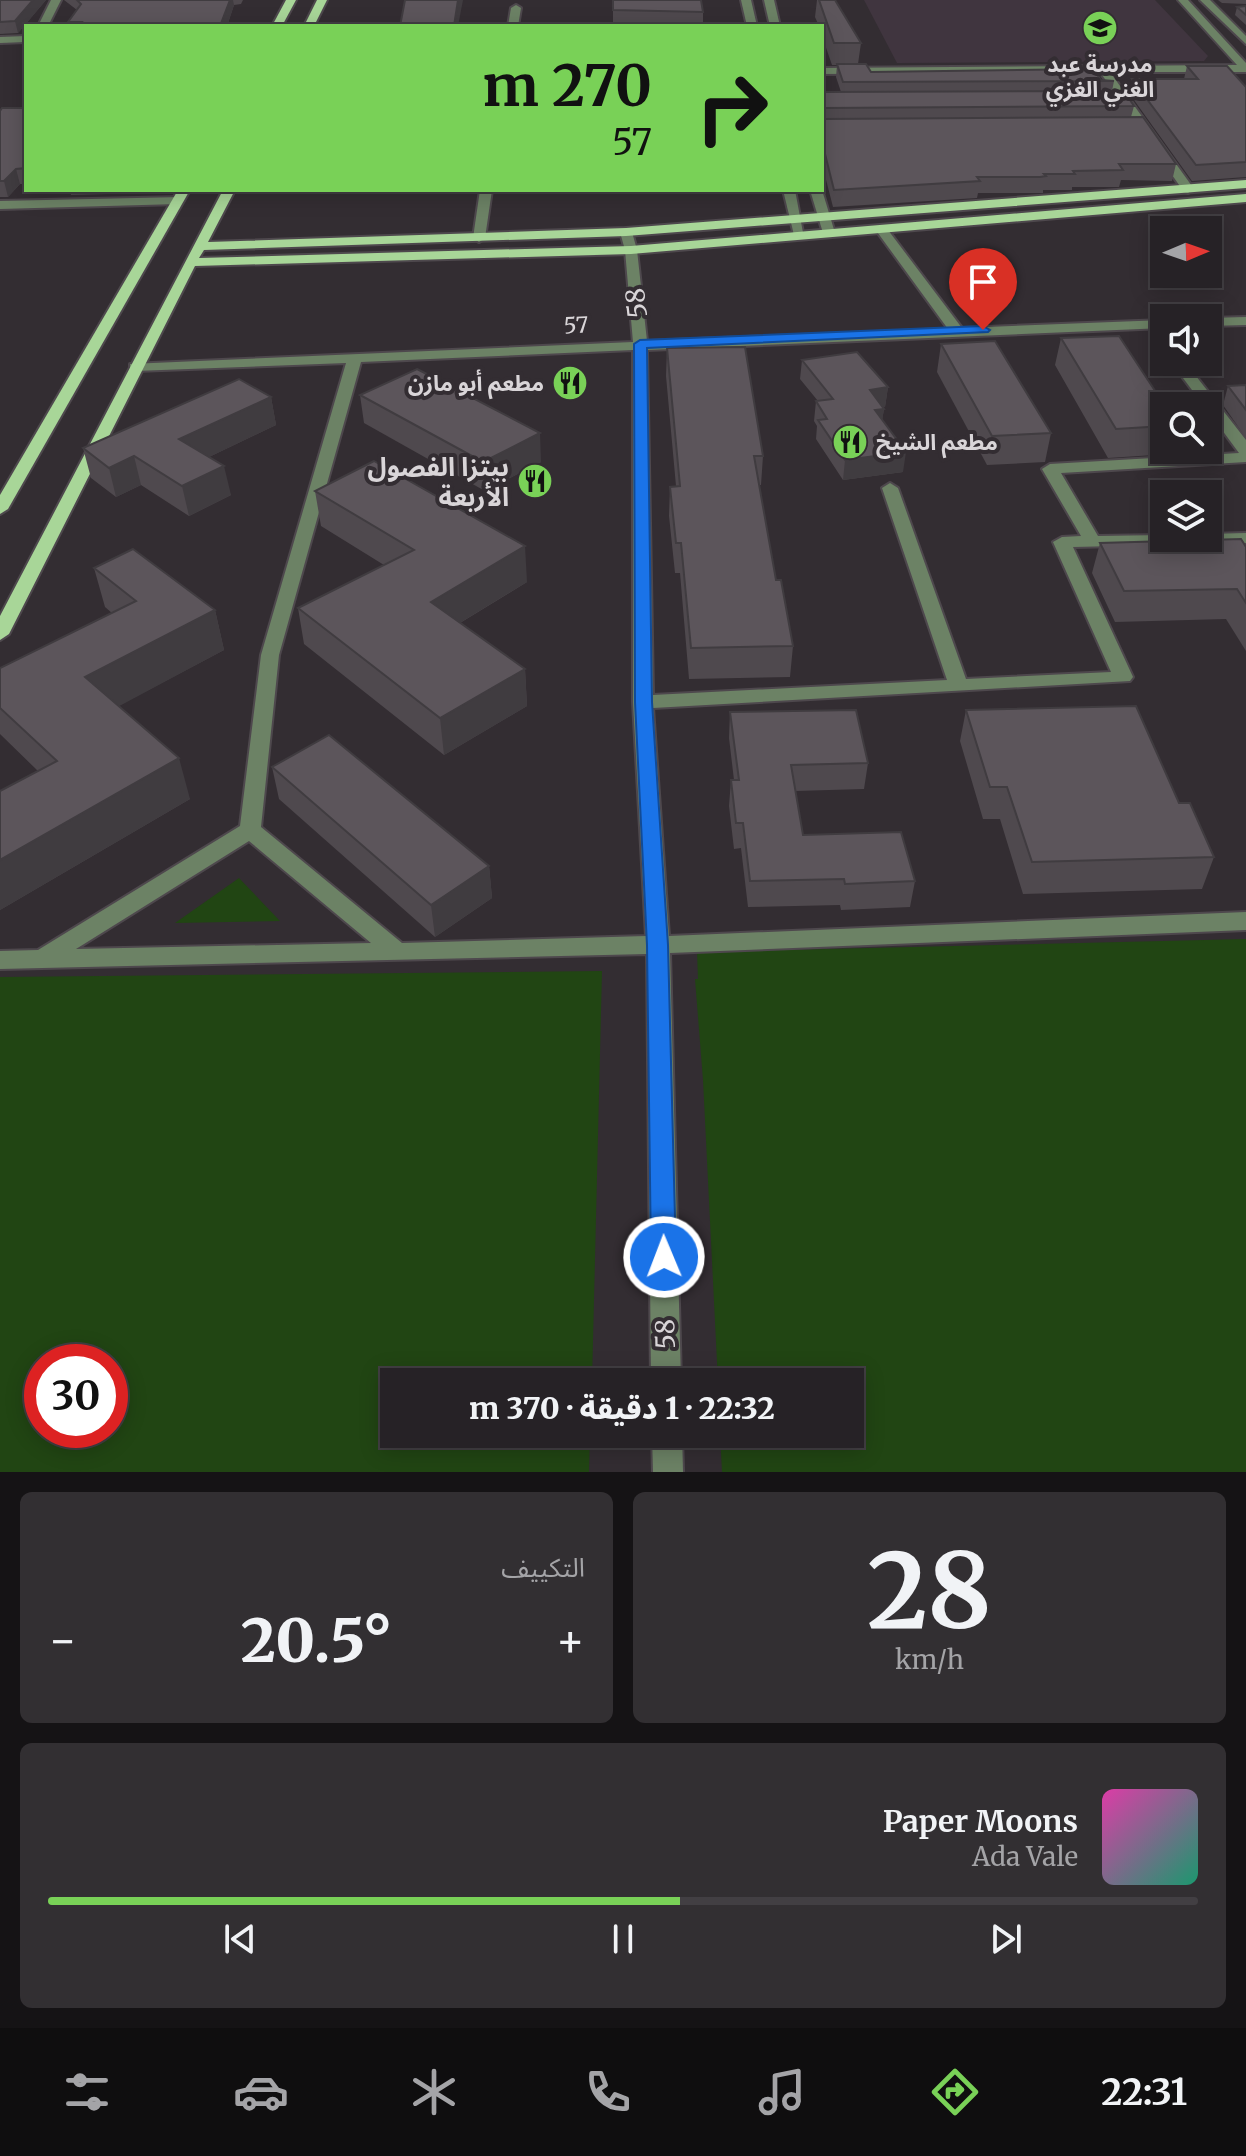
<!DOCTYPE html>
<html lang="ar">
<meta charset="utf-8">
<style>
body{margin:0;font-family:Merriweather,"Noto Sans Arabic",serif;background:#322f32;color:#f1f3f6;direction:rtl;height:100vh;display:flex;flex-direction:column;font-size:30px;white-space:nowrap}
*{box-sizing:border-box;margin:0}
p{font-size:26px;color:#a4a4a7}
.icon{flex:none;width:44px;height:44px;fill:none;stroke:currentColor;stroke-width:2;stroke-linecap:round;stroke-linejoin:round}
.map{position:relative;height:1472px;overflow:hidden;direction:ltr}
.drawer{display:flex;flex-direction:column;gap:20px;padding:20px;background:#151315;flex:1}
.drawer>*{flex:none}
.top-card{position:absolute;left:24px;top:24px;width:800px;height:168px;border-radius:0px;box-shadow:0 4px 20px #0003,0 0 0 2px #423f43;direction:rtl;background:#79d157;color:#111;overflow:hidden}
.needle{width:52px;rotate:88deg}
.fabs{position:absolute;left:1150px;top:216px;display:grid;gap:16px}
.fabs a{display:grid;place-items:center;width:72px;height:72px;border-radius:0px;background:#262226;box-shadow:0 4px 20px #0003,0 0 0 2px #423f43;font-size:40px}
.speed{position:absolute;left:24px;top:1344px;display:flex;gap:16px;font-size:40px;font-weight:700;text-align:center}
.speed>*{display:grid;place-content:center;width:104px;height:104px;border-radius:50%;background:#262226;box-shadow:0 4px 20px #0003,0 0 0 2px #423f43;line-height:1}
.speed .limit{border:12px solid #d22;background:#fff;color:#111}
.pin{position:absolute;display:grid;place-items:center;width:68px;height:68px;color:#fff;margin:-82px -34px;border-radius:50% 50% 50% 0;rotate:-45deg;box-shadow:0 0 8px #0007}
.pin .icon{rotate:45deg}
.me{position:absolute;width:88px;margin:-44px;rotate:359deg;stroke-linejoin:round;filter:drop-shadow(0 0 6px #0008)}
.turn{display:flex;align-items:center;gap:28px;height:168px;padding:0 40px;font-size:36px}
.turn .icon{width:104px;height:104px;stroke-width:2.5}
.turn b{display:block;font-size:56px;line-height:68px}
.big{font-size:60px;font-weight:800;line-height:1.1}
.drawer .card{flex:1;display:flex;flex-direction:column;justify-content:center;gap:12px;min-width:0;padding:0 28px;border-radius:12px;background:#322f32}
.drawer .dial{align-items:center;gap:0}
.dial b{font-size:104px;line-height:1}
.song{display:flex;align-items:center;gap:24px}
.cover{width:96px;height:96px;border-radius:12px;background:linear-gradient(135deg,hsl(320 70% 55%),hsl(160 70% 35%))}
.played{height:8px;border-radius:4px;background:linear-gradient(90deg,#79d157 55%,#423f43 55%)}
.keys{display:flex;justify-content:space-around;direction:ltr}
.heat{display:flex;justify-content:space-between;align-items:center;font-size:44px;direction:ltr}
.drawer .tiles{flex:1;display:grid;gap:20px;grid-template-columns:1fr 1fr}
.card:last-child{grid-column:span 2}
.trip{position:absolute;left:380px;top:1368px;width:484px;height:80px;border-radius:0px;background:#262226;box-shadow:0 4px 20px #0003,0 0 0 2px #423f43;font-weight:800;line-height:80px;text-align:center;direction:rtl}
.dock{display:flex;height:128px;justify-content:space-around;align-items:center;background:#0f0e0f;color:#a4a4a7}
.dock .icon{width:56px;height:56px}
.dock .current{color:#79d157}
.dock b{font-size:36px;color:#f1f3f6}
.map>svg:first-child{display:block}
</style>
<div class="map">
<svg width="1246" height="1472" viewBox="0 0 1246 1472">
<rect width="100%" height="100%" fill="#332d32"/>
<polygon fill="#40353f" points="864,0 1155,0 1208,56 1204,61 897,63"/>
<g fill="#214513" fill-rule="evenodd">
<polygon points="239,878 280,921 175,923"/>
<polygon points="1246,939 1246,1472 722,1472 720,1434 850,1434 850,1382 718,1382 703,1080 695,979 698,979 697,952"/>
<path d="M602 971 592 1382H394V1434H590L589 1472H0V977ZM110 1362V1430H42V1362Z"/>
</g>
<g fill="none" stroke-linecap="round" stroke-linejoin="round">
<defs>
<g id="minor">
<polygon points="51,0 61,0 48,26 38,26"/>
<polygon points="741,0 751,0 757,26 747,26"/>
<polygon points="764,0 774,0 780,26 770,26"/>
<polygon points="1178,0 1188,0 1246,63 1246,72 1110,72 1194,189 1188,193 1184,192 1100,72 822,74 822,68 1237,65"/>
<polygon points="1200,0 1210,0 1246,36 1246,44"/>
<polygon points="516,5 521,8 518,26 508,26 511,8"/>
<polygon points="26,36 26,42 0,43 0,37"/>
<polygon points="480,190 492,190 485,238 479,242 473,238"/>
<polygon points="783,190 795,190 804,238 794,235"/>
<polygon points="810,190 822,190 835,233 833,236 823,233"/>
<polygon points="182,197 184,200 178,204 0,209 0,201"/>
<path d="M881 225 885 226 962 328 1164 320V328L647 350 653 695 947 680 882 488 890 483 898 488 966 679 1111 672 1053 542 1062 537 1081 536 1042 469 1050 464 1239 453 1208 411V406H1204L1171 362H1185L1246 440V462L1061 473 1098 536 1164 535V538H1208V534L1246 533V543L1073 547 1133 677 1130 681 653 708 669 936 1246 912V930L670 953 681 1382H651L647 954 0 969V951L38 950 240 826 261 655 346 363 135 371 130 370V364L633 342 625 250 620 232 626 228 632 232 637 250 647 341 948 329 875 229ZM633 350V702L646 936 402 943 261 827 279 655 361 362ZM249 841 371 943 76 949Z"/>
<polygon points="1246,317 1246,325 1208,326 1208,318"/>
<polygon points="652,1434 682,1434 683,1472 653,1472"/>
</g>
<g id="major">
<polygon points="286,0 296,0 282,26 272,26"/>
<polygon points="317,0 327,0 314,26 304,26"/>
<polygon points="1246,180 1246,188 626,236 204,250 199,258 631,246 1246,194 1246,202 631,254 195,266 9,634 0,640 0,616 223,190 235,190 208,242 626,228"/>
<polygon points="178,190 190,190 8,509 0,514 0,495"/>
</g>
</defs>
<use href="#minor" stroke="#4e484d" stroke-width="4"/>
<use href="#major" stroke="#4e484d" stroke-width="4"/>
<use href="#minor" fill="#6c8265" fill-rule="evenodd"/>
<use href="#major" fill="#a8d698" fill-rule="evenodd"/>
</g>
<g fill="#4f494e">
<polygon points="0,0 46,0 18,33 0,34"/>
<polygon points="64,0 243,0 241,4 234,5 227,26 68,26 68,22 77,10"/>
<polygon points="613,0 703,12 703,26 613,26"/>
<polygon points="817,0 835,0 861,43 858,64 871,72 1114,81 1112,91 1134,106 1131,117 1176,164 1172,181 1121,180 1119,187 1072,187 1072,190 1043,190 1043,193 978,193 977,198 833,207 822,164 822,92 841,92 836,77 837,65 832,65 822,36 822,26 819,26 815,17"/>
<polygon points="1218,0 1246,0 1246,4 1222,3"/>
<polygon points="1246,6 1246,25 1235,15 1237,7"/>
<polygon points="1187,66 1246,87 1246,177 1192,181 1129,93 1132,79 1184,79"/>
<polygon points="26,108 26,184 20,184 8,197 0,197 0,111"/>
<polygon points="70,190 110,190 108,194 71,195"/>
<polygon points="537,190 622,190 537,191"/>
<polygon points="1061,338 1164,406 1164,450 1171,450 1170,454 1108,458 1055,365"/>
<polygon points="941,344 1051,433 1045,462 987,465 937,372"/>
<polygon points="667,348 763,456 761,485 759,485 776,580 793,646 790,677 689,679 680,573 675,573 669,516 670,487 676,486 666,376"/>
<polygon points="802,360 888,387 885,407 883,407 884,409 882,420 903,472 843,480 816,439 817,426 814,421 816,401 818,401 800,379"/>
<polygon points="1246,385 1246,438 1223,405 1228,386"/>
<polygon points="360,395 541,462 485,491 364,423"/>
<polygon points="271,397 276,425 209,457 231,495 189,516 141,485 116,497 91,478 83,448"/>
<polygon points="315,491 527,582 460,623 525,669 527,706 444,755 304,644 298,608 384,565 321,526"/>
<polygon points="1100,543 1246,547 1246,651 1226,619 1115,622 1092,573"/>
<polygon points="94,568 215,610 224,650 118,706 190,799 0,910 0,791 38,771 0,734 0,668 112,613 105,607"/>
<polygon points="966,710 1179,803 1214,857 1202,889 1023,894 1000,819 983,819 960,741"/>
<polygon points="730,712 868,763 864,789 795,791 803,835 915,881 910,907 841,910 840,905 748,907 741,848 734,849 729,806 731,780 734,780 729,738"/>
<polygon points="272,767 489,866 492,898 435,937 279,799"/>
</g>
<g fill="#403c40">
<polygon points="33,0 46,0 18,33 15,21"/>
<polygon points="230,0 233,0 234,5 227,26 220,26"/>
<polygon points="458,0 463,0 458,26 454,26"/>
<polygon points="16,169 20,184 8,197 4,181"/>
<polygon points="888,387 885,407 867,410 870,390"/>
<polygon points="271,397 276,425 186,468 179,439"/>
<polygon points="884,409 881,428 875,410"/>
<polygon points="540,433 541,462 485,491 483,462"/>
<polygon points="906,452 903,472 843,480 845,460"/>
<polygon points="134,456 141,485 116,497 109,468"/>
<polygon points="224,466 231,495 189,516 182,486"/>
<polygon points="525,546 527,582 435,638 431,602"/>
<polygon points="215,610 224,650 97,718 85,677"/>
<polygon points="525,669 527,706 444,755 440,718"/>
<polygon points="179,758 190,799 0,910 0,860"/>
<polygon points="489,866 492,898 435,937 431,905"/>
</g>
<g fill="#5c555b" stroke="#403c40" stroke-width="2">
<polygon points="0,0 33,0 15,21 0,22"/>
<polygon points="77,0 230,0 220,26 80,26 82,22 68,22 81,4"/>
<polygon points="405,0 458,0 454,26 400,26"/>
<polygon points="613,0 701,0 703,12 613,10"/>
<polygon points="819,0 835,0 861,43 834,43"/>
<polygon points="1246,6 1246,15 1237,7"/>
<polygon points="837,64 866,64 871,72 1093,69 1101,80 1114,81 843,82"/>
<polygon points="1187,66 1227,66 1246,87 1246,162 1196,165 1132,79 1198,79"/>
<polygon points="1124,91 1134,106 823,108 822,111 822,92"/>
<polygon points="2,108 26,108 26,168 16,169 4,181 0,181 0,111"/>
<polygon points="1143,117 1176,164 1119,164 1123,170 1073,171 1075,174 1044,174 1046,176 1040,177 977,177 980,181 834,190 822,142 822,118 823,119"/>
<polygon points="1119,336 1165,406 1164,406 1164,426 1116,429 1061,338"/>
<polygon points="995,341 1051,433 992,436 941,344"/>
<polygon points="745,347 763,456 754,456 776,580 781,580 793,646 691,648 681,543 676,543 670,487 680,486 667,348"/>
<polygon points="857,352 888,387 870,390 884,409 875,410 906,452 845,460 818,420 827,419 816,401 833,399 802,360"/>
<polygon points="417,369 540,433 483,462 360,395"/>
<polygon points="239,379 271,397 179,439 224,466 182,486 134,456 109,468 83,448"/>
<polygon points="1246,385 1246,410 1228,386"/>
<polygon points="374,461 525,546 431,602 525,669 440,718 298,608 414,550 315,491"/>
<polygon points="1241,539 1246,547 1246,603 1237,589 1124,591 1100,543"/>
<polygon points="133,549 215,610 85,677 179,758 0,860 0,791 57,761 0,708 0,668 136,601 94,568"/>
<polygon points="1136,706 1179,803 1190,803 1214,857 1032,862 1007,787 990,787 966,710"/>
<polygon points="856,710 868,763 791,765 803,835 901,832 915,881 845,884 844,879 750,881 743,823 736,823 731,780 739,780 730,712"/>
<polygon points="329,735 489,866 431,905 272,767"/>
</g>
<polygon fill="#1a73e8" stroke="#114b97" stroke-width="2" points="983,326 990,330 988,332 647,348 652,702 668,945 676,1257 673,1265 664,1269 655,1265 651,1257 647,945 635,702 634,344 640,340"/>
<defs>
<symbol id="school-disc" viewBox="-11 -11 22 22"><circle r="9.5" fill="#79d157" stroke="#332d32"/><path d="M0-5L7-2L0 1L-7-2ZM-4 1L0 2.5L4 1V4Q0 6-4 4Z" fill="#111"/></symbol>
<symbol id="restaurant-disc" viewBox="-11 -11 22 22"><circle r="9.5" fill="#79d157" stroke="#332d32"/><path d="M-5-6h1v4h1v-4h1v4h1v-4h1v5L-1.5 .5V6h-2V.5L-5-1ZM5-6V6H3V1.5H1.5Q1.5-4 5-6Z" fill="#111"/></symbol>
</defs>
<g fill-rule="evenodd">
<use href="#school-disc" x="1080" y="8" width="40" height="40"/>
<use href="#restaurant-disc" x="550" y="363" width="40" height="40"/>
<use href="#restaurant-disc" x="830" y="422" width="40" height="40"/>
<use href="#restaurant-disc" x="515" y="461" width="40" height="40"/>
</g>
<g text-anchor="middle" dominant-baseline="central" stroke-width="8" stroke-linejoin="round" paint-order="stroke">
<g font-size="22" font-weight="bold" fill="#d9d5d8" stroke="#332d32">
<text x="1100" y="64">مدرسة عبد<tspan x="1100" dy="25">الغني الغزي</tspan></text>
<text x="544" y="383" text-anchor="end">مطعم أبو مازن</text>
<text x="876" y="442" text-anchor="start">مطعم الشيخ</text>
</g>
<g font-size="22" fill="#d9d5d8" stroke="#332d32">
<text transform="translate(576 325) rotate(-2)">57</text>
</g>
<g font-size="26" fill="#d9d5d8" stroke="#332d32">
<text transform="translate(636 303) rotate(-96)">58</text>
<text transform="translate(665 1334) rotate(-91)">58</text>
</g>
<g font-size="26" font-weight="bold" fill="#d9d5d8" stroke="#332d32" text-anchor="end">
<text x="509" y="466">بيتزا الفصول<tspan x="509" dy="30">الأربعة</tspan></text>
</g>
</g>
</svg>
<div class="fabs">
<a><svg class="needle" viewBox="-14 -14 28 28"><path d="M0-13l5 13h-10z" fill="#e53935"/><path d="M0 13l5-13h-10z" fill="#a4a4a7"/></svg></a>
<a><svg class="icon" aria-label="sound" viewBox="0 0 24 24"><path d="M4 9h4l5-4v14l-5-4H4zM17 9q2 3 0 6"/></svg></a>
<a><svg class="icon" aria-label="search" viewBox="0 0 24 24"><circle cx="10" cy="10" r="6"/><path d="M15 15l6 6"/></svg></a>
<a><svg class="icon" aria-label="layers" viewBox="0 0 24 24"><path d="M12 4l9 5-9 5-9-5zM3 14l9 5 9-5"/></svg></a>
</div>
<div class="speed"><div class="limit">30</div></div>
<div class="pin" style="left:983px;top:330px;background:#d93025"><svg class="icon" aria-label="arrive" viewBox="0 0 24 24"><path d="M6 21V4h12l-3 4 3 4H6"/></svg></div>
<svg class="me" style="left:664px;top:1257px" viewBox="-20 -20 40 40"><circle r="17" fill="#1a73e8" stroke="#fff" stroke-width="3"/><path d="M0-11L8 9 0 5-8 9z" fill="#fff"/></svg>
<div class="trip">22:32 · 1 دقيقة · 370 m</div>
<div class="top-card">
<div class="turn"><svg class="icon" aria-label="right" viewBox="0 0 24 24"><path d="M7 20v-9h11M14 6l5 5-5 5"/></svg><div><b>270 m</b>57</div></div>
</div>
</div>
<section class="drawer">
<div class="tiles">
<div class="card dial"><b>28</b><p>km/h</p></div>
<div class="card"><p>التكييف</p>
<div class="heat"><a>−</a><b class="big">20.5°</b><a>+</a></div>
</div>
<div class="card">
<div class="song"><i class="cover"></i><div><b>Paper Moons</b><p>Ada Vale</p></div></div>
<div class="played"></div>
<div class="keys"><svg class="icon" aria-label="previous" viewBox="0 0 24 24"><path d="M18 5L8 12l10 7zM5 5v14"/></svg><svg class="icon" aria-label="pause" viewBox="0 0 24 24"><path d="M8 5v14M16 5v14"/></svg><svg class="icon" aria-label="next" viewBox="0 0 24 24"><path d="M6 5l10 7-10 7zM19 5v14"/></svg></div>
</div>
</div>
</section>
<nav class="dock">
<b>22:31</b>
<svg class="icon current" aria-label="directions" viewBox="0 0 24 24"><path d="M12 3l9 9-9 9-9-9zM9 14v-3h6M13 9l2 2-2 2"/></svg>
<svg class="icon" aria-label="music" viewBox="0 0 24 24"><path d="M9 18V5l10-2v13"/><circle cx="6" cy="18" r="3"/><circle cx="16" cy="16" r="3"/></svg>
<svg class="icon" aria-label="phone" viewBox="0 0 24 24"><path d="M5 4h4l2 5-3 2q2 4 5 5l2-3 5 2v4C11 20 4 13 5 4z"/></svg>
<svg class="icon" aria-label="climate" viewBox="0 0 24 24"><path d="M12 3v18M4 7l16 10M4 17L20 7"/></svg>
<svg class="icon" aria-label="car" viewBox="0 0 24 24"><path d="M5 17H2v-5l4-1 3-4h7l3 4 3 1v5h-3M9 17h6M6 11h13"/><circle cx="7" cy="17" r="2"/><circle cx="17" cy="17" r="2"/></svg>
<svg class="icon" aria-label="filters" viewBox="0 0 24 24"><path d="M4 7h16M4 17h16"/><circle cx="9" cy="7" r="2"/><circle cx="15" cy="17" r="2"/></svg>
</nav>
